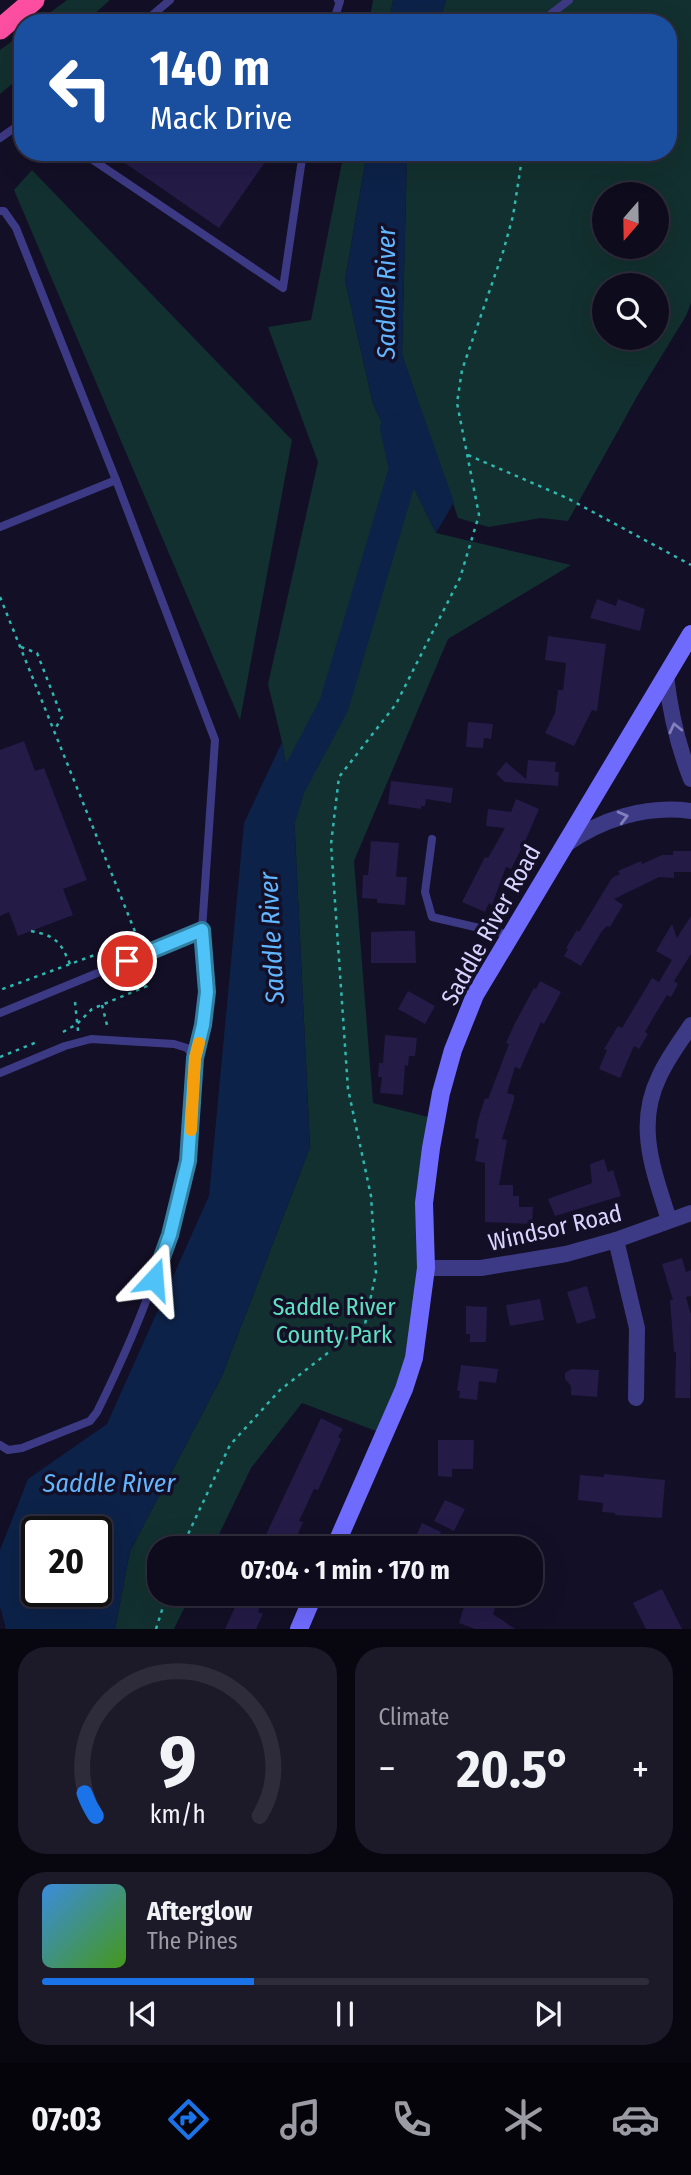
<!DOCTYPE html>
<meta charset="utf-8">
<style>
body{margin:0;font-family:"Fira Sans Condensed",sans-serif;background:#1c1929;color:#f1f3f6;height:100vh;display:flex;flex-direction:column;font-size:26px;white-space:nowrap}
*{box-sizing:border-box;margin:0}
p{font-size:23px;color:#9b9ba3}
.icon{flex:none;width:38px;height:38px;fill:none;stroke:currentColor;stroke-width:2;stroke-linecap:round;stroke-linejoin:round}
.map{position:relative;height:1629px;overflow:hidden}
.sheet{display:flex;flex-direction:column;gap:18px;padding:18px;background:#08060f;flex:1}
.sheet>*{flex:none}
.banner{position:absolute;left:14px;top:14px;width:663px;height:147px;border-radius:28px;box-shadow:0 7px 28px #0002,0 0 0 2px #2e2b3b;background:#1a4fa0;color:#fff;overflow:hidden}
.needle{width:46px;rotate:200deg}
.tools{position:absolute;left:592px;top:182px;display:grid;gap:14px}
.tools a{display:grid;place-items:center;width:77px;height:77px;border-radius:50%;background:#0e0b1c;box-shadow:0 7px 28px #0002,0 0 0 2px #2e2b3b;font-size:35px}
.speed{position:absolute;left:21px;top:1516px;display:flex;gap:14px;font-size:35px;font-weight:700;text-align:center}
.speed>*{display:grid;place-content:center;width:91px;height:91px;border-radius:50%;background:#0e0b1c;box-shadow:0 7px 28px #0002,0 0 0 2px #2e2b3b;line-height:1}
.speed .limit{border:4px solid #111;border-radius:10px;background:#fff;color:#111}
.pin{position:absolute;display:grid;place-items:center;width:60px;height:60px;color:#fff;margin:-30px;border:4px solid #fff;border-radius:50%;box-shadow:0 2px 7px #0007}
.me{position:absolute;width:77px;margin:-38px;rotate:19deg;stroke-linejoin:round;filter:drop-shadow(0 0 5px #0008)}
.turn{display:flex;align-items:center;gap:24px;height:147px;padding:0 21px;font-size:32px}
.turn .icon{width:91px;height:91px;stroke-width:2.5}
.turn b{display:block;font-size:49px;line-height:60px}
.big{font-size:52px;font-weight:700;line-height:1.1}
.sheet .tile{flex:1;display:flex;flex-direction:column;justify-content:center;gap:10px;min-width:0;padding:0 24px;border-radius:28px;background:#1c1929}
.sheet .dial{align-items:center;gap:0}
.dial svg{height:182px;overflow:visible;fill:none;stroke:#2e2b3b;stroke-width:7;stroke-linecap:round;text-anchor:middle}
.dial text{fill:#f1f3f6;stroke:none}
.song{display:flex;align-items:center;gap:21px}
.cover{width:84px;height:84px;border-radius:10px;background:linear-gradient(135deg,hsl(210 70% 55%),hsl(100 70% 35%))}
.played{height:7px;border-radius:4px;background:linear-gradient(90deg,#1a73e8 35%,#2e2b3b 35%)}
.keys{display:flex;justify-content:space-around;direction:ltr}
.heat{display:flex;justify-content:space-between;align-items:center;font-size:38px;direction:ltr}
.sheet .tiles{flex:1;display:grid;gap:18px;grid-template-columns:1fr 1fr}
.tile:last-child{grid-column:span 2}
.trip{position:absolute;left:147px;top:1536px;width:396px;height:70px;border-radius:28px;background:#0e0b1c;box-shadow:0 7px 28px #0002,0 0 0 2px #2e2b3b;font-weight:700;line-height:70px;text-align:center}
.menu{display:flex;height:112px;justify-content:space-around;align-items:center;background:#06040b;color:#9b9ba3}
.menu .icon{width:49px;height:49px}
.menu .current{color:#1a73e8}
.menu b{font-size:32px;color:#f1f3f6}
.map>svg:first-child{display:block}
</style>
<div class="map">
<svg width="691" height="1629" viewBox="0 0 691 1629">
<rect width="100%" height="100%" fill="#130f26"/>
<g fill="#12302f" fill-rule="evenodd">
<polygon points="67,0 110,0 84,23 36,23"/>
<polygon points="373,0 393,0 389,23 369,23"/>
<path d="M446 0H691V303L686 316 639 393 568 521 541 518 489 527 458 518 402 355 407 152H668V23H439ZM604 194H656V247H604ZM604 285H656V338H604Z"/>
<polygon points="23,33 23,75 0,94 0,50"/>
<polygon points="344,152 367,152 345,280 373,404 436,533 571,565 448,639 354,861 373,1103 436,1119 419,1330 384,1434 302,1403 251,1468 212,1549 159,1549 159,1594 191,1594 174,1629 115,1629 130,1551 222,1376 310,1147 294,813 282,742 268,684 318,462 268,327 311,320"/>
<polygon points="32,170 292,440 240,720 14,190"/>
</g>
<g fill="#0c2248" fill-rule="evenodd">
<polygon points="393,0 446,0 439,23 389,23"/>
<polygon points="367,152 407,152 402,355 454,502 436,533 373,404 345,280"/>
<path d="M282 742 294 813 310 1147 222 1376 130 1551 115 1629H6L0 1607V1550L28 1479 107 1424 209 1196 244 823ZM37 1531H96V1591H37Z"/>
</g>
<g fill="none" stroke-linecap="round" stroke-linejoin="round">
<polyline stroke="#0c2248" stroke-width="30" points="278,827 290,788 334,705 404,469 395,428"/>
</g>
<g fill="#241b47">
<polygon points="109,152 272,152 219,228"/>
<polygon points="597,599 616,606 618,599 645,609 640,631 590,618"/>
<polygon points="548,636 606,644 597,711 592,710 574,746 545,733 555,713 558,690 563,690 566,663 545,660"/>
<polygon points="468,722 493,724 491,739 484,738 483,748 466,747"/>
<polygon points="24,741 35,771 44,768 87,880 63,889 73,915 18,936 9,912 0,916 0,750"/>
<polygon points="528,760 556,762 555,772 559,772 558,786 505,782 496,774 506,762 526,779"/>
<polygon points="391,781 453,788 451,803 426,799 425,806 421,806 421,809 388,804"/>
<polygon points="516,799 539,809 524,844 511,869 506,867 492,905 489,903 485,912 462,902 485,857 488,858 505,828 486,826 488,809 511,812"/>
<polygon points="371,841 399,843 396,877 407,877 405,905 377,903 377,899 362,898 363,875 368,875"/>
<polygon points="673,851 691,851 691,872 674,872 674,878 659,877 614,899 623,905 610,927 607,926 602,931 581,966 564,956 568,949 566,948 577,930 579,932 612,878 620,874 618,871 641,861 642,864 662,855 673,855"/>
<polygon points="691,916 691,954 674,981 678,984 671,997 667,995 653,1018 645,1032 648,1034 639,1049 634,1046 620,1078 599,1069 607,1050 604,1049 618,1026 622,1028 652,978 659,982 672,960 656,951 672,924 677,938"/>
<polygon points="396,931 415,931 416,963 371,963 371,932"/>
<polygon points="540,981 561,992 544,1024 541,1022 520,1069 515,1067 507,1093 514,1095 514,1100 502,1139 507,1140 499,1185 513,1185 513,1196 519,1196 519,1207 533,1207 532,1224 485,1222 485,1163 475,1161 479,1139 475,1138 478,1120 485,1098 488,1099 509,1044 506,1043 515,1023 534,988 536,989"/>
<polygon points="408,991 435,1006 425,1024 398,1009"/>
<polygon points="385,1035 417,1038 415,1056 409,1056 408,1066 405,1065 403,1095 380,1093 382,1077 378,1077 379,1063 383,1063"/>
<polygon points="604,1159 608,1172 613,1170 621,1196 555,1216 548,1199 592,1183 590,1164"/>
<polygon points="682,1258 686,1272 691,1270 691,1296 686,1297 691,1315 690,1398 675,1398 676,1352 674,1352 670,1300 673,1300 662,1264"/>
<polygon points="587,1286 596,1318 577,1324 567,1292"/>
<polygon points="540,1299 544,1320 510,1326 506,1305"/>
<polygon points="466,1306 487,1307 486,1342 470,1342 470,1334 466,1334"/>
<polygon points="461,1365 498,1369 496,1383 479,1381 477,1400 459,1398 460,1391 457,1391"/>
<polygon points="571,1369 599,1370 597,1397 571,1395 571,1386 565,1379 565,1373"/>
<polygon points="321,1418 343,1429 338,1437 341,1439 318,1490 314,1489 299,1521 303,1522 297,1536 293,1535 287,1549 276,1549 262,1543"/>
<polygon points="438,1440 474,1440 473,1469 452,1469 452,1477 438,1476"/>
<polygon points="604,1474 665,1480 662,1518 615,1515 615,1513 602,1512 603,1503 578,1500 580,1475 604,1477"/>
<polygon points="445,1500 465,1509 454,1531 434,1521"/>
<polygon points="422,1523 441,1532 434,1549 410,1549"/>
<polygon points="662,1589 682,1629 646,1629 633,1603"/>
<polygon points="241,1594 265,1594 258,1612 263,1614 256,1629 225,1629"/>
<polygon points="476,1598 496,1605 493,1614 515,1629 475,1629 459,1623 466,1600 474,1602"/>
</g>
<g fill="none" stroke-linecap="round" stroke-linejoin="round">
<g stroke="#2fb8b0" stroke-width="2.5" stroke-dasharray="3.5 5" stroke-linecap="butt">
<polyline points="468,455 567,498 691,565"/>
<polyline points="0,597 138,939 0,990"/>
<polyline points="21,647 37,653 62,717 54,731"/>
<path d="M31 931C56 936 60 941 70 964"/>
<polyline points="75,1002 78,1031"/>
<polyline points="102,1005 108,1029"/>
<polyline points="63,1032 77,1024 92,1009 147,986 150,965"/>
<polyline points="0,1057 37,1042"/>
<polyline points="181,1549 230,1445 280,1390 365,1324 376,1273 371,1196 348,1089 331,844 339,777 396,704 460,578 479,515 457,403 462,370 503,252 513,216 523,152"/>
<polyline points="156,1629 167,1594"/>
</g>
<g stroke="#3d3a85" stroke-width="8">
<polyline points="143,23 170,0"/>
<polyline points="333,23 340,1 338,0"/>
<polyline points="545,23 551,14 569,0"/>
<polyline points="0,138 23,122"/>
<polyline points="81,152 283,288 303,152"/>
<polyline points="0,211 4,211 16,228 116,480 215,740 202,930 207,991 203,1025 195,1058"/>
<polyline points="0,527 116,480"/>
<polyline points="432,839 425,892 432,917 510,935"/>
<polyline points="0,1013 202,930"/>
<path d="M0 1073 65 1046 91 1039 174 1044 187 1048 195 1058C196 1183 152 1301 97 1412L90 1421 22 1448 8 1450 0 1445"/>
</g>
<g stroke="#3d3a85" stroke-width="16">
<path d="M666 676C670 711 678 746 691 779"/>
<path d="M565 845C601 819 646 805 691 811"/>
<path d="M669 1220C654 1172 635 1126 659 1077 667 1059 680 1042 691 1025"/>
<polyline points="616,1240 637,1328 636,1398"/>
<polyline points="426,1268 481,1268 566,1254 616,1240 691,1213"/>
</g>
<g stroke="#6f6bff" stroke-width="18">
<polyline points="334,1549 404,1389 414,1358 426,1268 424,1203 431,1148 441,1093 453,1050 475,995 691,634"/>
<polyline points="299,1629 314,1594"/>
</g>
<polyline stroke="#ff4fa3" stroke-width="21" points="0,29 34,0"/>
</g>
<defs><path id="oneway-chevron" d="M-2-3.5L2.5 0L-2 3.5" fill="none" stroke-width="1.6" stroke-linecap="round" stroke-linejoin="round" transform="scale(1.75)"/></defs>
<g stroke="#837fbc">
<use href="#oneway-chevron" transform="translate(675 728) rotate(-103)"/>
<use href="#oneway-chevron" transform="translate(623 817) rotate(-15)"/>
</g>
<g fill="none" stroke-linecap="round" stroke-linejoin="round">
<defs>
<polyline id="route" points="127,961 202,930 207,992 203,1025 195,1058 188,1161 170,1235 154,1279"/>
</defs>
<use href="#route" stroke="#337fa1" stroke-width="18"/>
<use href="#route" stroke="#4fc3f7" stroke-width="12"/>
<polyline stroke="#f59e0b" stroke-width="12" points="191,1130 195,1058 199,1043"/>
</g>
<g text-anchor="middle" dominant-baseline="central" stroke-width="7" stroke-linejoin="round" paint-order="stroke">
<g font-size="24" fill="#d9d4ff" stroke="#130f26">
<text transform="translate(491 925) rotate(-61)">Saddle River Road</text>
<text transform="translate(555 1228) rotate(-13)">Windsor Road</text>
</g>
<g font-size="24" fill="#5fe0c0" stroke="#130f26">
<text x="334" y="1307">Saddle River<tspan x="334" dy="28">County Park</tspan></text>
</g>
<g font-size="26" font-style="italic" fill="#62b6ff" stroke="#130f26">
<text transform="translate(386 293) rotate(-90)">Saddle River</text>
<text transform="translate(272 938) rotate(-93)">Saddle River</text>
<text x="109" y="1483">Saddle River</text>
</g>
</g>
</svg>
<div class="tools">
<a><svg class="needle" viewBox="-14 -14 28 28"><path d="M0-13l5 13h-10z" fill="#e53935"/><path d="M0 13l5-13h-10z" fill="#9b9ba3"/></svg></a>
<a><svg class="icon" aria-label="search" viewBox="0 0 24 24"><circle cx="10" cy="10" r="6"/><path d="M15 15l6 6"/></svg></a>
</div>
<div class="speed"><div class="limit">20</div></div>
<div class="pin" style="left:127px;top:961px;background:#d93025"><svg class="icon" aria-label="arrive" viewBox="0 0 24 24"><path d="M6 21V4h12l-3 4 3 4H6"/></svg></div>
<svg class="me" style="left:154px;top:1279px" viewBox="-20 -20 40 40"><path d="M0-17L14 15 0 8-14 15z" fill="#4fc3f7" stroke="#fff" stroke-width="4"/></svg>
<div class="trip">07:04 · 1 min · 170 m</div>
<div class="banner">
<div class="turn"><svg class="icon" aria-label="left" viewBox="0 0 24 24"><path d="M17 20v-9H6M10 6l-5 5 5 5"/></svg><div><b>140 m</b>Mack Drive</div></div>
</div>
</div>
<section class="sheet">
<div class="tiles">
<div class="tile dial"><svg viewBox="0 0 100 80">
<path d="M14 69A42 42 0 1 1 86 69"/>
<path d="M14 69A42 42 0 0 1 9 59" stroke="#1a73e8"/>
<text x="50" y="56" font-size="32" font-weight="700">9</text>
<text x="50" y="72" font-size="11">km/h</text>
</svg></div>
<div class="tile"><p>Climate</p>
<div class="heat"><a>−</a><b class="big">20.5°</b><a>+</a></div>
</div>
<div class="tile">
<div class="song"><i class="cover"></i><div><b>Afterglow</b><p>The Pines</p></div></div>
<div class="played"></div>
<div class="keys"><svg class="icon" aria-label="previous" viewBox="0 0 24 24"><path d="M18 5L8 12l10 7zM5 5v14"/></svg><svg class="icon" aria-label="pause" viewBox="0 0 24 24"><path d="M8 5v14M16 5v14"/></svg><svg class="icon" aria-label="next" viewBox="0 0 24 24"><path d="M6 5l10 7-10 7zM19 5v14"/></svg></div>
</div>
</div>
</section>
<nav class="menu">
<b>07:03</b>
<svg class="icon current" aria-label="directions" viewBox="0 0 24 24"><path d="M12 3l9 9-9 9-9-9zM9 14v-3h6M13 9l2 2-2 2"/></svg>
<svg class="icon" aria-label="music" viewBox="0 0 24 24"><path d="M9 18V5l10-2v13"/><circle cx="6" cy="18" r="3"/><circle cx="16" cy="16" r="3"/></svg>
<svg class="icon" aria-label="phone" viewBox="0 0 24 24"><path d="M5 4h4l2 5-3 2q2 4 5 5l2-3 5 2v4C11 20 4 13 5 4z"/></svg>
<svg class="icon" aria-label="climate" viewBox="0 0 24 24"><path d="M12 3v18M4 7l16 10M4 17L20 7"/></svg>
<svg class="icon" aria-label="car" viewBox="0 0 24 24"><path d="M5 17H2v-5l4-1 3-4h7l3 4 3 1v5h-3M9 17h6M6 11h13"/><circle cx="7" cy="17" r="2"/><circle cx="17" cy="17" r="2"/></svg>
</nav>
